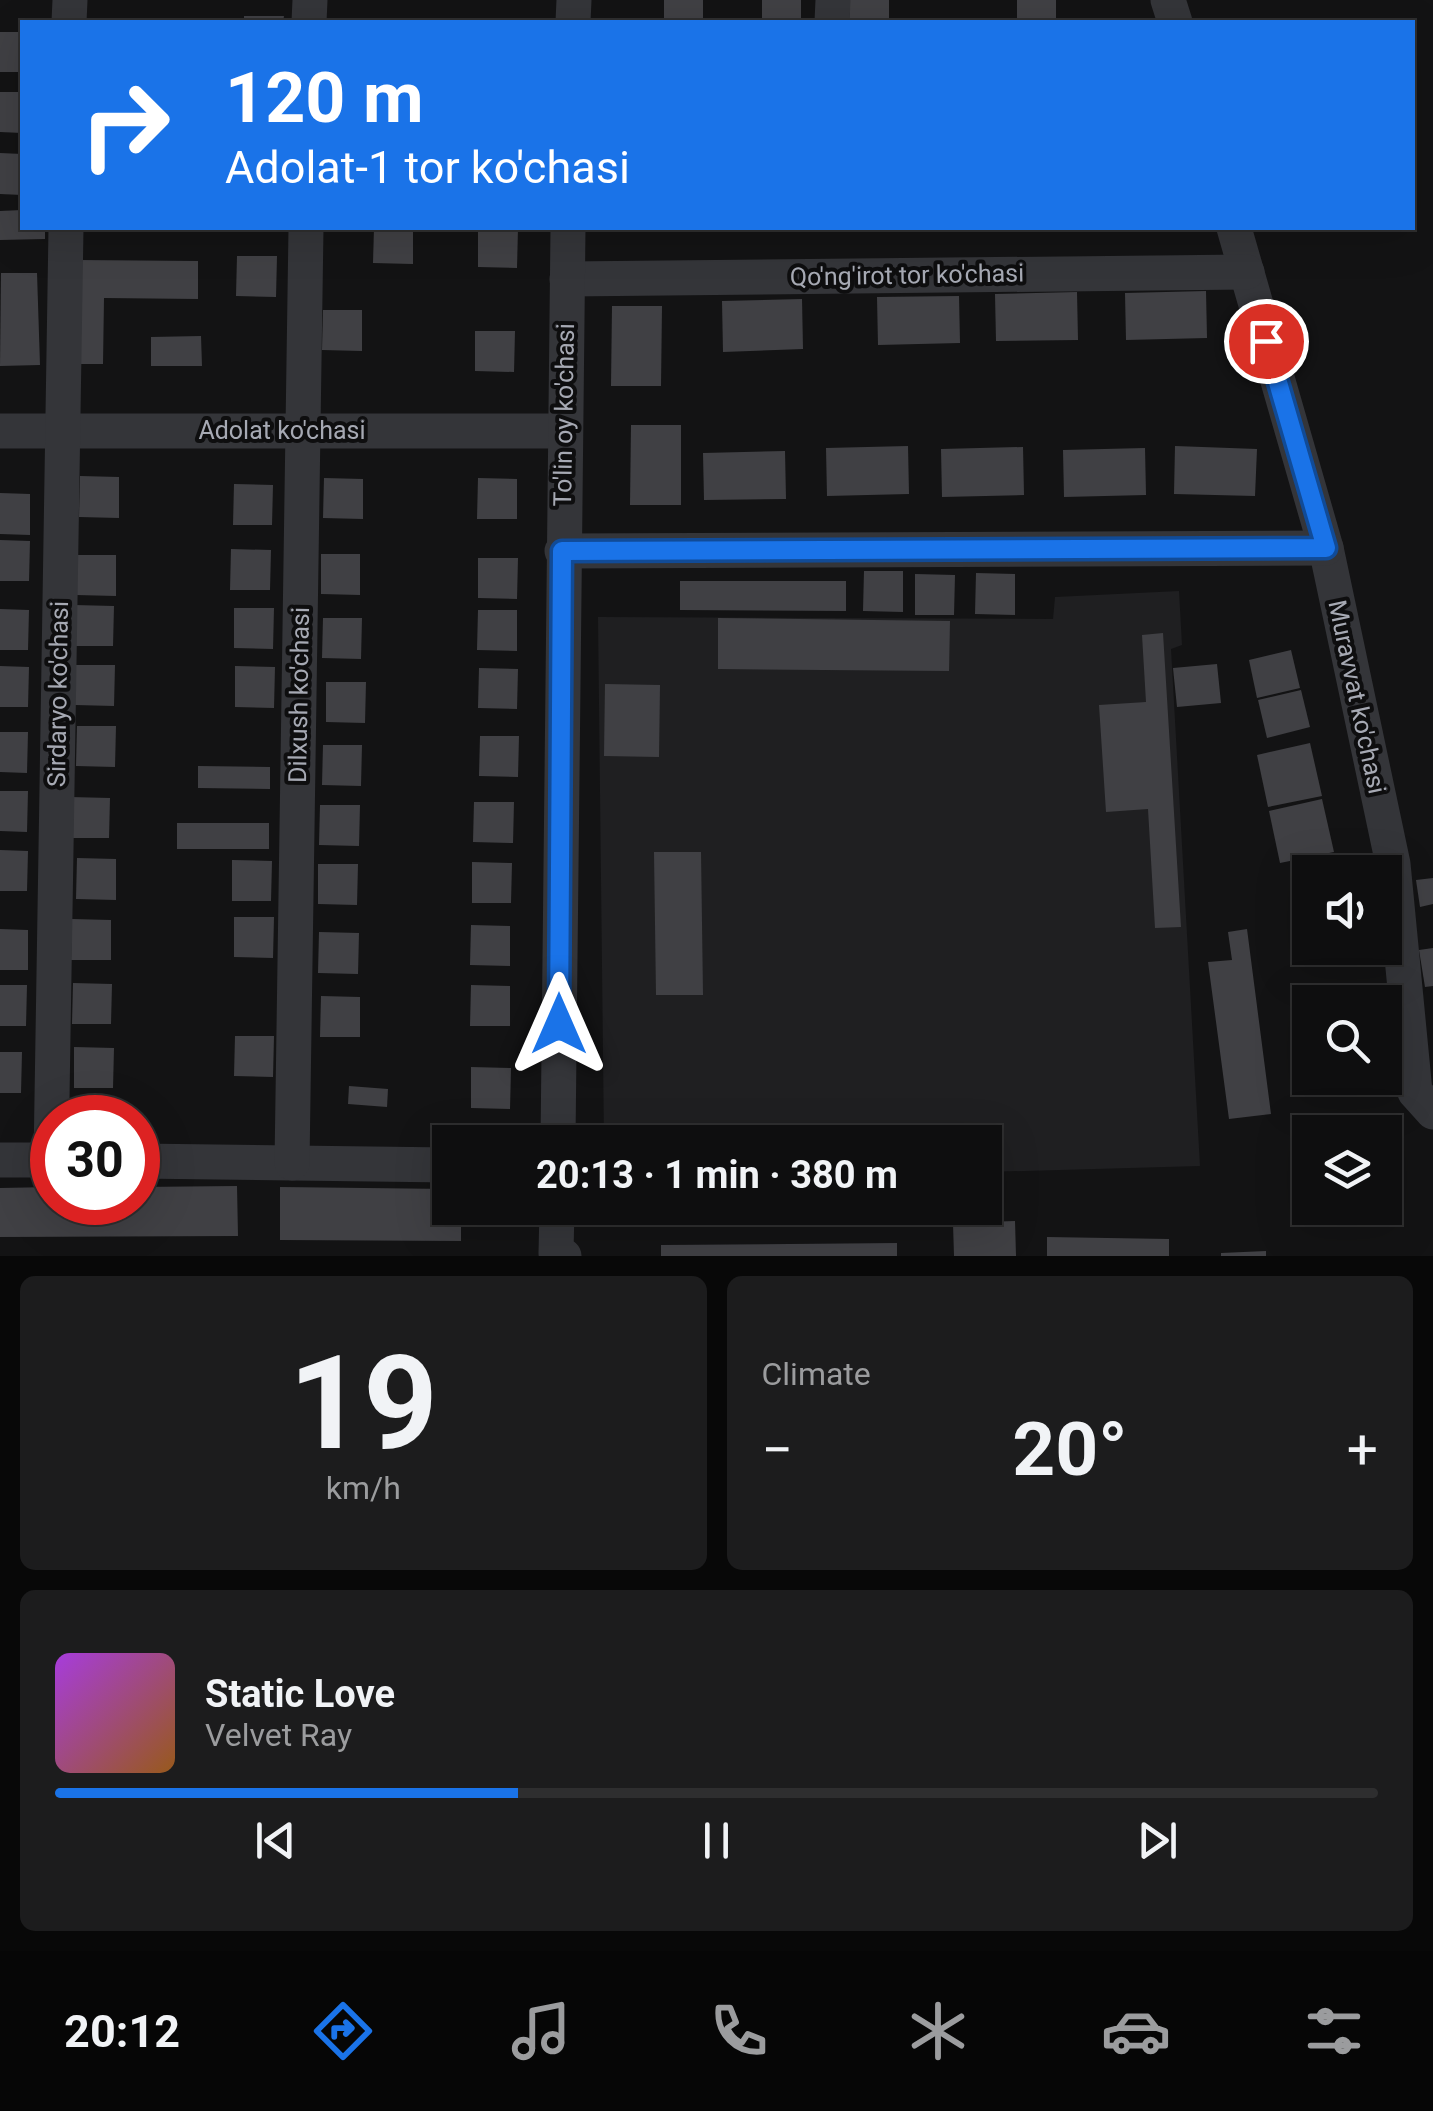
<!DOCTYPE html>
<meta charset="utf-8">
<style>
body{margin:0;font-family:Roboto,sans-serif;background:#1c1c1d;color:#f1f3f6;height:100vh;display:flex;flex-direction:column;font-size:38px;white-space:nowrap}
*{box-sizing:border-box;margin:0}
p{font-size:32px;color:#9b9c9e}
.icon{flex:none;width:55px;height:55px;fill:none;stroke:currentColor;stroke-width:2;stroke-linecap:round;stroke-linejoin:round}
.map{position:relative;height:1256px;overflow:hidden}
.drawer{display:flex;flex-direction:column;gap:20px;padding:20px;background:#080808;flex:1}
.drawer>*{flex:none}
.guide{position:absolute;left:20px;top:20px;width:1395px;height:210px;border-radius:0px;box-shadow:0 10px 40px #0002,0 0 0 2px #2e2e2f;background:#1a73e8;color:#fff;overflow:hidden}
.controls{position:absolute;left:1292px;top:855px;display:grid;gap:20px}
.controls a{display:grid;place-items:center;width:110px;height:110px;border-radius:0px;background:#0e0e0f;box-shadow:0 10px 40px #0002,0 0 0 2px #2e2e2f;font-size:50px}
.speed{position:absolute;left:30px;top:1095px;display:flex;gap:20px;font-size:50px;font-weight:700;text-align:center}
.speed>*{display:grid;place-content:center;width:130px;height:130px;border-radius:50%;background:#0e0e0f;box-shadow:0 10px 40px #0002,0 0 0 2px #2e2e2f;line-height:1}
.speed .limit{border:15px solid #d22;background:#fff;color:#111}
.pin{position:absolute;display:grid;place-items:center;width:85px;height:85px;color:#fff;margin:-42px;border:5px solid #fff;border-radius:50%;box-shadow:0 2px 10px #0007}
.me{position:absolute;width:110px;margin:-55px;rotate:0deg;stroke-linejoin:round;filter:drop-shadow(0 0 8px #0008)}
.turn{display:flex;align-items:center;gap:35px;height:210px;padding:0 40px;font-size:45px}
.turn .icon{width:130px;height:130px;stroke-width:2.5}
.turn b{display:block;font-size:70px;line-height:85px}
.big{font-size:75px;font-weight:700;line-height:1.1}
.drawer .tile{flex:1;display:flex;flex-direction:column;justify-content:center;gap:15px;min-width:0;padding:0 35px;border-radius:15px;background:#1c1c1d}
.drawer .dial{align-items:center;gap:0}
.dial b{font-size:130px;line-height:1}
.song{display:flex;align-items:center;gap:30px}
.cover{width:120px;height:120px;border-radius:15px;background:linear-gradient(135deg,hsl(280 70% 55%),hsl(30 70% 35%))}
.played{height:10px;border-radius:5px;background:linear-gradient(90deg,#1a73e8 35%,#2e2e2f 35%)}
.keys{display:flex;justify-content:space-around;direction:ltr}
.heat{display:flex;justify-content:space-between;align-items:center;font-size:55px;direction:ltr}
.drawer .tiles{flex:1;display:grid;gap:20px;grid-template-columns:1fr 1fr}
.tile:last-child{grid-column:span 2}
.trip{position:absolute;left:432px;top:1125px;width:570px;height:100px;border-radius:0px;background:#0e0e0f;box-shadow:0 10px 40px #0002,0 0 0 2px #2e2e2f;font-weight:700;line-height:100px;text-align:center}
.tab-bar{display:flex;height:160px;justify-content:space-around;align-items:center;background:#060606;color:#9b9c9e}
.tab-bar .icon{width:70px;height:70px}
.tab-bar .selected{color:#1a73e8}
.tab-bar b{font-size:45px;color:#f1f3f6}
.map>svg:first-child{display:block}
</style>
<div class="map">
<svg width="1433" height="1256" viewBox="0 0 1433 1256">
<rect width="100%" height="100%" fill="#131314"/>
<polygon fill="#1f1f21" points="1179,591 1182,645 1171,649 1200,1166 985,1172 985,1142 604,1142 598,617 1053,619 1055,597"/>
<g fill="#404044">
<rect x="664" y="0" width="39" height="22"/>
<rect x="762" y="0" width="39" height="22"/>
<polygon points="850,0 889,0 889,22 849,22"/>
<rect x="1017" y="0" width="39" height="22"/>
<polygon points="244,16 284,16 283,22 244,22"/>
<rect x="0" y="32" width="22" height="40"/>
<polygon points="0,92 22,92 22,133 0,132"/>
<polygon points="0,153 22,154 22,195 0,194"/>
<polygon points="22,210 22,228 45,228 45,239 0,240 0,211"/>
<polygon points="374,228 413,228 413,264 373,263"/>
<polygon points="478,228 518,228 517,268 478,267"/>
<polygon points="237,256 277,256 276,297 236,296"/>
<polygon points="78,260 198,261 198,299 104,298 103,364 77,364"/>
<polygon points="1,273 37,273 40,365 0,366"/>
<polygon points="1206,291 1207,338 1126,340 1125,293"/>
<polygon points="1077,292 1078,340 996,341 995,294"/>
<polygon points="959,296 960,343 878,345 877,297"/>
<polygon points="802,299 803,349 723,352 722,301"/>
<polygon points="612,306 662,306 661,386 611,386"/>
<polygon points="323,310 362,310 362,351 322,350"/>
<polygon points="475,331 515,331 514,372 475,371"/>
<polygon points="201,336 202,366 151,366 151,337"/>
<polygon points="631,425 681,425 681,505 630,505"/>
<polygon points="908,446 909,494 827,496 826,448"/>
<polygon points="1175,446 1257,449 1255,496 1174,494"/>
<polygon points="1023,447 1024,495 942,497 941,449"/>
<polygon points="1145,448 1146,495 1064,497 1063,450"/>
<polygon points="785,451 786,499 704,500 703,453"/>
<polygon points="80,476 119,477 119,518 79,517"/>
<polygon points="324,478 363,479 363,519 323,518"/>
<polygon points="478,478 517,479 517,519 477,519"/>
<polygon points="234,484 273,485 272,525 233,525"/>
<polygon points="0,493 30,494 30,535 0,534"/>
<polygon points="0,540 30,541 29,581 0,581"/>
<polygon points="231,549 271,550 270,590 230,590"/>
<polygon points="321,554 360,554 360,595 321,594"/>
<polygon points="77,555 116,555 116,596 76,595"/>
<polygon points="478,558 518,558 517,599 478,598"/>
<polygon points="864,571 903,571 903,612 863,611"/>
<polygon points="976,573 1015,574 1015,615 975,614"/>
<polygon points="915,574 955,575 954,615 915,615"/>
<polygon points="680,581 846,581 846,611 680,610"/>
<polygon points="74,605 114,606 113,646 73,646"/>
<polygon points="234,608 274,608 273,649 234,648"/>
<polygon points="0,609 29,610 28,650 0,650"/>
<polygon points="478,610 517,610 517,651 477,650"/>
<polygon points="323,618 362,618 361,659 322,658"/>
<polygon points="718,618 950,621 949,671 718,669"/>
<polygon points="1163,633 1181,927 1155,928 1148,809 1106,812 1099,705 1146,702 1142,635"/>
<polygon points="1291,650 1300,688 1257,698 1249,660"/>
<polygon points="1217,664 1221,703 1177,707 1173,668"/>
<polygon points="75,665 115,665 114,706 75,705"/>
<polygon points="0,666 29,667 28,707 0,707"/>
<polygon points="235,666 275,667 274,708 235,707"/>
<polygon points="479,668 518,669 517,709 478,708"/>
<polygon points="326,682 366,682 365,723 326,722"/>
<polygon points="605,684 660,685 659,757 604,756"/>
<polygon points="1301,690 1310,727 1267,738 1258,700"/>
<polygon points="77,726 116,726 115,767 76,766"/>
<polygon points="0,732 28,732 27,773 0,772"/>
<polygon points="480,736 519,736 518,777 479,776"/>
<polygon points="1310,743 1322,796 1268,807 1257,755"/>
<polygon points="323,745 362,745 361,786 322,785"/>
<polygon points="198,766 270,767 270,789 198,788"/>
<polygon points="0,791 28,791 27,832 0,831"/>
<polygon points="70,797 110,798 109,838 70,838"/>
<polygon points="1322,799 1334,852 1280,863 1269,811"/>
<polygon points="474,802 514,802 513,843 473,842"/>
<polygon points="320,805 360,805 359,846 319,845"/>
<rect x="177" y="823" width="92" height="26"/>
<polygon points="0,850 28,851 27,891 0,891"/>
<polygon points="654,852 701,852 703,995 656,995"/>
<polygon points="77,858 116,859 116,900 76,899"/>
<polygon points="232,860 272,861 271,901 232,901"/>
<polygon points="472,862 512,863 511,903 472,903"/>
<polygon points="318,864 358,864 357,905 318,904"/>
<polygon points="1433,878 1433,904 1420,907 1416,880"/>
<polygon points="234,917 274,917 273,958 234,957"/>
<polygon points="72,919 111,920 111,960 71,960"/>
<polygon points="471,925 510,926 510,966 470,965"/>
<polygon points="0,929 28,930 28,970 0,970"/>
<polygon points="1247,929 1271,1114 1229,1119 1208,962 1232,960 1228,932"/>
<polygon points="319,932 359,933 358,974 318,973"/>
<polygon points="1433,948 1433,986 1425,987 1419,950"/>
<polygon points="73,983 112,984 111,1024 72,1024"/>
<polygon points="0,985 27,985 26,1026 0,1026"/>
<polygon points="471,985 510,986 510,1026 470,1026"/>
<polygon points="321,996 360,997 360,1037 320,1037"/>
<polygon points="235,1036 274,1036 273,1077 234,1076"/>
<polygon points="74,1047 114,1048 113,1088 74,1088"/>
<polygon points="0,1052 22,1052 21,1093 0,1093"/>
<polygon points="471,1067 511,1068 510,1109 471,1108"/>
<polygon points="349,1086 388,1089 387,1107 348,1104"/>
<polygon points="237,1186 238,1236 0,1237 0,1188 52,1187 52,1202 138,1202 138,1187"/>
<polygon points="280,1187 450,1189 450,1208 461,1208 461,1241 280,1240"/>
<polygon points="1015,1221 1016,1256 954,1256 953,1223"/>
<polygon points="1047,1237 1169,1239 1169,1256 1047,1256"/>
<polygon points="897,1243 897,1256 661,1256 661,1245"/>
<polygon points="1266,1251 1266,1256 1221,1256 1221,1253"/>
</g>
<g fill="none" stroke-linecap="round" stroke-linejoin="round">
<g stroke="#343539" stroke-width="35">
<polyline points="1168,0 1175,22"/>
<polyline points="69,22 70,0"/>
<polyline points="309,22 310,0"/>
<polyline points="573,22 574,0"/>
<polyline points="832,22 833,0"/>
<polyline points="1234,228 1326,548 1393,864 1415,1092 1433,1112"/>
<polyline points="567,279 1247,272"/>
<polyline points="0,431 563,431"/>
<polyline points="562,551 1326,548"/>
<polyline points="558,1142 568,228"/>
<polyline points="0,1160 52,1160"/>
<polyline points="51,1160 66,228"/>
<polyline points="138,1161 450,1165"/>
<polyline points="292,1163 306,228"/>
<polyline points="557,1208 556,1253 564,1256"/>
</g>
</g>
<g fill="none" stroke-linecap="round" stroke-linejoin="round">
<defs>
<polyline id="route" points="559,1024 562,551 1326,548 1266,341"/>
</defs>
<use href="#route" stroke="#114b97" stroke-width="25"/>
<use href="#route" stroke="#1a73e8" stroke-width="18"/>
</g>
<g text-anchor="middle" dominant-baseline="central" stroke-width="8" stroke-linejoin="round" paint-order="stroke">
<g font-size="25" fill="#a6a9b3" stroke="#0e0e0f">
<text transform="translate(907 275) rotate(-1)">Qo'ng'irot tor ko'chasi</text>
<text transform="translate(564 415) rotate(-89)">To'lin oy ko'chasi</text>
<text x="282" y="430">Adolat ko'chasi</text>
<text transform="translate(58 694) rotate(-89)">Sirdaryo ko'chasi</text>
<text transform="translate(299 695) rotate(-89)">Dilxush ko'chasi</text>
<text transform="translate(1357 697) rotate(78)">Muravvat ko'chasi</text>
</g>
</g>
</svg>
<div class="controls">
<a><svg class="icon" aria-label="sound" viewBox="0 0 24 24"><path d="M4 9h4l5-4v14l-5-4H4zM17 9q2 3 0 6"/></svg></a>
<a><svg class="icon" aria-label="search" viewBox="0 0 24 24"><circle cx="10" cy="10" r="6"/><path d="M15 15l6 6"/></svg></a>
<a><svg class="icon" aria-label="layers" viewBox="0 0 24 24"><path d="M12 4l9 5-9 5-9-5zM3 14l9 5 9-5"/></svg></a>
</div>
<div class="speed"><div class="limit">30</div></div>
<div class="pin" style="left:1266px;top:341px;background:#d93025"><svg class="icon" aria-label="arrive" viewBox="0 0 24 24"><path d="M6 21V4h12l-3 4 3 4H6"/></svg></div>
<svg class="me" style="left:559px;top:1024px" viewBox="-20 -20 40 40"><path d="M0-17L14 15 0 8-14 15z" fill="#1a73e8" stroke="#fff" stroke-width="4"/></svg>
<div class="trip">20:13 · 1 min · 380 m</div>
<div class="guide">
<div class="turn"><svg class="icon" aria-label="right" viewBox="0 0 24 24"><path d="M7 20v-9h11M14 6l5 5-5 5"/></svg><div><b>120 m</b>Adolat-1 tor ko'chasi</div></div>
</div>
</div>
<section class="drawer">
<div class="tiles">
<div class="tile dial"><b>19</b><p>km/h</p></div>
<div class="tile"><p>Climate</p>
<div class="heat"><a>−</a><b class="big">20°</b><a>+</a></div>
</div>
<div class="tile">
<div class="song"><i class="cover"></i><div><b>Static Love</b><p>Velvet Ray</p></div></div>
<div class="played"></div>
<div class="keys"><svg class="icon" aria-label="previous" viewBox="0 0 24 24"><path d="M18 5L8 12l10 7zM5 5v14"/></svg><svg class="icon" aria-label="pause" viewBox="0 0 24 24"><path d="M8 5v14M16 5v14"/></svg><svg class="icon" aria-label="next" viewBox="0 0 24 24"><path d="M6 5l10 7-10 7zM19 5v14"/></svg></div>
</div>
</div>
</section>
<nav class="tab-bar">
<b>20:12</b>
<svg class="icon selected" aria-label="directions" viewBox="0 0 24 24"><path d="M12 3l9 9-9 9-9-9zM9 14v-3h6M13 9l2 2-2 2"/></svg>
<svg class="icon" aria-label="music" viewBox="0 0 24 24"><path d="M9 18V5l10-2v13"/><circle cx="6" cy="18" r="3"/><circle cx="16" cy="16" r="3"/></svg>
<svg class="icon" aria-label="phone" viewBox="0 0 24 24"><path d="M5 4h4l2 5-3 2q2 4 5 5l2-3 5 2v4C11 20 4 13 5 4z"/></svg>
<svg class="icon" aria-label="climate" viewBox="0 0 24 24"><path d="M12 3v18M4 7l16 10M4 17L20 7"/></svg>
<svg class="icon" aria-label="car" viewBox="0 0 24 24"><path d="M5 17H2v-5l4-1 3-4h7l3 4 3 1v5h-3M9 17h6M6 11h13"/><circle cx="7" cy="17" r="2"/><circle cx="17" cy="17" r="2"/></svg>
<svg class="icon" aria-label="filters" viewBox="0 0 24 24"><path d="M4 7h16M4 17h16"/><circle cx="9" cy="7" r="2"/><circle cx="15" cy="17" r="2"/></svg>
</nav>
